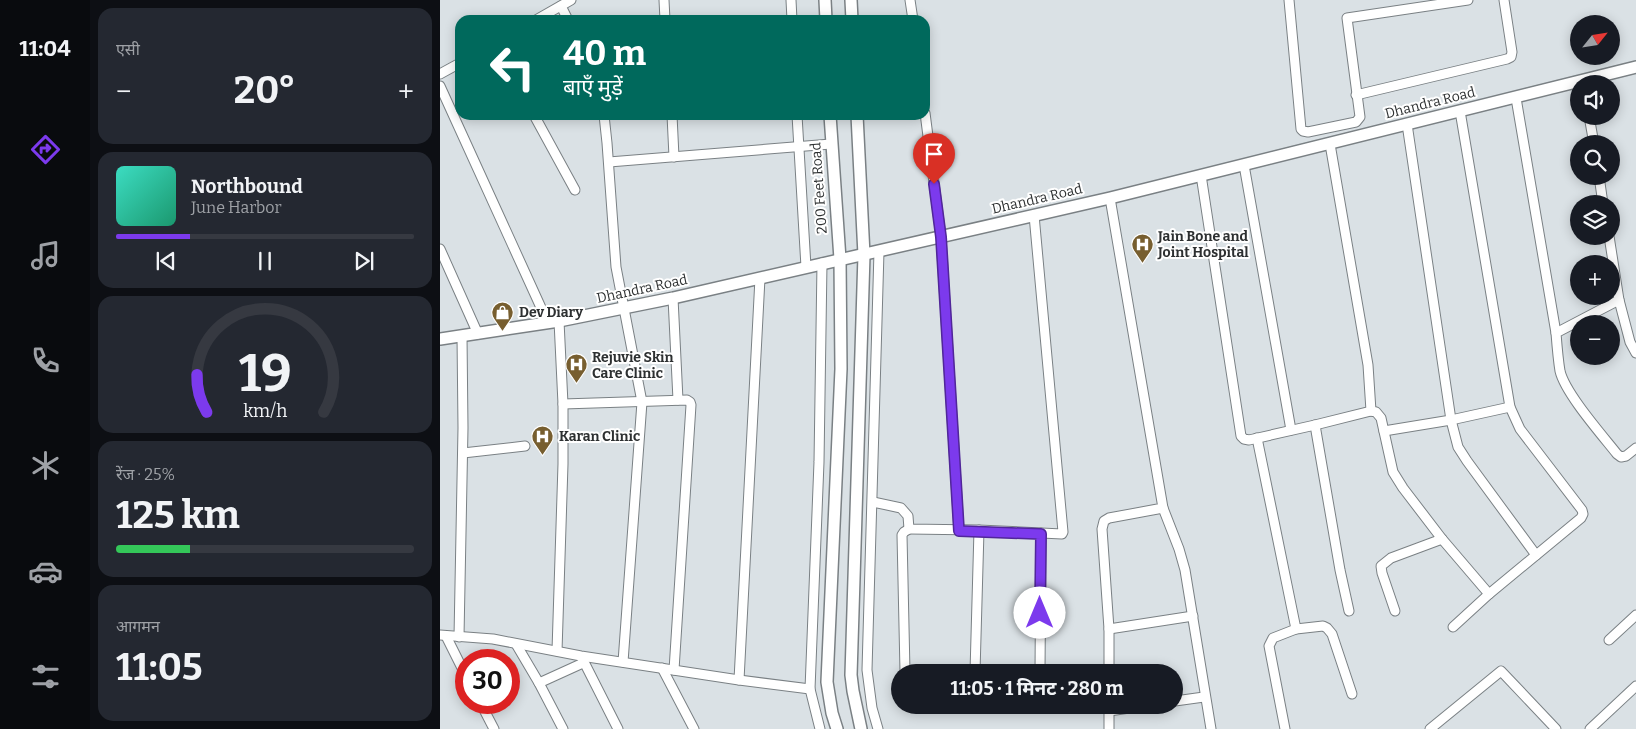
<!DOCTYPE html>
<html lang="hi">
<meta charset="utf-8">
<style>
body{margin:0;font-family:Bitter,"Noto Sans Devanagari",serif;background:#242831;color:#f1f3f6;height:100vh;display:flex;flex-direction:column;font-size:19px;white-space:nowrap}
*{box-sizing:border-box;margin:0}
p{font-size:16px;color:#9ea1a6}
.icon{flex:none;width:28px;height:28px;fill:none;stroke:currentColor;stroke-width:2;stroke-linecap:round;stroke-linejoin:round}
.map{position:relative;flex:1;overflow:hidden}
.panel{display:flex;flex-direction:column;gap:8px;padding:8px;background:#0d0f14;width:350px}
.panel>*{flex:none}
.top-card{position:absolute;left:15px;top:15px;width:475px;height:105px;border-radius:15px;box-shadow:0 2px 12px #0003;background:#00695c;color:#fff;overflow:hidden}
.needle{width:32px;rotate:60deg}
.controls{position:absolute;left:1130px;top:15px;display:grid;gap:10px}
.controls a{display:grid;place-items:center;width:50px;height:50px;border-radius:50%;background:#171b24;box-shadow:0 2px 12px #0003;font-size:25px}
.speed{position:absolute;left:15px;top:649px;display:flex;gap:10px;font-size:25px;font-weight:700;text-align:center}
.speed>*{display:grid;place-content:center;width:65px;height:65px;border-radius:50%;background:#171b24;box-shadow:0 2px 12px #0003;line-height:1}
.speed .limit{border:8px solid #d22;background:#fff;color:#111}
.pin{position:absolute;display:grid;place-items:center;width:42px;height:42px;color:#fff;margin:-51px -21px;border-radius:50% 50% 50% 0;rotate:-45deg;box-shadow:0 0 5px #0007}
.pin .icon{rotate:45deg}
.me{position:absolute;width:55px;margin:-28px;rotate:0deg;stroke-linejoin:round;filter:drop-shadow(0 0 4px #0008)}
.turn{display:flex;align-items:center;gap:18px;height:105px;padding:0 25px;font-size:22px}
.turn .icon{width:65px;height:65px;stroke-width:2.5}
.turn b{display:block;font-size:35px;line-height:42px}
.big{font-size:38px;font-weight:700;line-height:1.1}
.panel .tile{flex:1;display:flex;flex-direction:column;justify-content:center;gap:8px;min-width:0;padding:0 18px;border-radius:15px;background:#242831}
.panel .dial{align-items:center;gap:0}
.dial svg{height:130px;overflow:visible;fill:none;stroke:#363941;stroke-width:7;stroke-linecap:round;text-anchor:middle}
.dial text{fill:#f1f3f6;stroke:none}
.song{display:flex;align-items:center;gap:15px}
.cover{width:60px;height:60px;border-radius:8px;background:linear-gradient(135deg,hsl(170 70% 55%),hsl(160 70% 35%))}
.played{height:5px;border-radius:2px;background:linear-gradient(90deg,#7c3aed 25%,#363941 25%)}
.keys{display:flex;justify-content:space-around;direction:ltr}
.heat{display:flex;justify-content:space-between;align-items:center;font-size:28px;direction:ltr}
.charge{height:8px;border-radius:4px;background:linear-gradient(90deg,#34c759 25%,#363941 0)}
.trip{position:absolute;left:451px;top:664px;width:292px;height:50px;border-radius:25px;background:#171b24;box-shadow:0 2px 12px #0003;font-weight:700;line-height:50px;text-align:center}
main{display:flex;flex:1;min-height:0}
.tabs{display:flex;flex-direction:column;width:90px;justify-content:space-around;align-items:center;background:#090b0e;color:#9ea1a6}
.tabs .icon{width:35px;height:35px}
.tabs .active{color:#7c3aed}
.tabs b{font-size:22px;color:#f1f3f6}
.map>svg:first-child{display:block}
</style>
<main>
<nav class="tabs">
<b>11:04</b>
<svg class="icon active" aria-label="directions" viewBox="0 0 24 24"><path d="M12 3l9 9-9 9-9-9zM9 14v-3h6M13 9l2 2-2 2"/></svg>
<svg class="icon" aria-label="music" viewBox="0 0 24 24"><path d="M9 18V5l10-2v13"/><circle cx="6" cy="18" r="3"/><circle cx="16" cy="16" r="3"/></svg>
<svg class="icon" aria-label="phone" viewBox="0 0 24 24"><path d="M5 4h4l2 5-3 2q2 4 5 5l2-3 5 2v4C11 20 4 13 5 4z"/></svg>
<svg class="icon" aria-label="climate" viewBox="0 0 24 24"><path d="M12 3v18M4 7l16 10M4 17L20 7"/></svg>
<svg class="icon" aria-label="car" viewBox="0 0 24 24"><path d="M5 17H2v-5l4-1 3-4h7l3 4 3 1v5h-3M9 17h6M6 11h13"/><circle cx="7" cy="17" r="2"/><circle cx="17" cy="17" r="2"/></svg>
<svg class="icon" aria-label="filters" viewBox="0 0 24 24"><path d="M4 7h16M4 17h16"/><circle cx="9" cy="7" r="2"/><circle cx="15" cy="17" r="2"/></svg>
</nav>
<section class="panel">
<div class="tile"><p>एसी</p>
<div class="heat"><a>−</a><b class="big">20°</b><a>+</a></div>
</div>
<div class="tile">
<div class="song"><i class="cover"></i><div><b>Northbound</b><p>June Harbor</p></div></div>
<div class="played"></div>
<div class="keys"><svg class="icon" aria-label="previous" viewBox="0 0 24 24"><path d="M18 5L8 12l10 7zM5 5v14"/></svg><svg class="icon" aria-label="pause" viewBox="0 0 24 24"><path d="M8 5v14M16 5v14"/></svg><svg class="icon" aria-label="next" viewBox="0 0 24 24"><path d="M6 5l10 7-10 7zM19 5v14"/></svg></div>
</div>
<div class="tile dial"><svg viewBox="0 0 100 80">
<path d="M14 69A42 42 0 1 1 86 69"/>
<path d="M14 69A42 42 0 0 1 8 46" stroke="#7c3aed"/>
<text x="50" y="56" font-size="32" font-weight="700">19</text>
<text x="50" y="72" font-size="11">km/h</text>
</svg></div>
<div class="tile"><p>रेंज · 25%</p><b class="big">125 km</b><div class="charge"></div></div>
<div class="tile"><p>आगमन</p><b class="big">11:05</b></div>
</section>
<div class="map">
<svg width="1196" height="729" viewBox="0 0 1196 729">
<rect width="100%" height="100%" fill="#dae1e5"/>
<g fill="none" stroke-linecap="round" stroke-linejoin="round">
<defs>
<g id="minor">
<polyline points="224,0 225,20"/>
<polyline points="351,0 352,20"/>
<polyline points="470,0 473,20"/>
<polyline points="849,0 861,129 863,131 868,132 916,122 920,117 907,18 1028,0"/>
<polyline points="121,6 128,20"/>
<polyline points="96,20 131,0"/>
<polyline points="0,74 20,63"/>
<polyline points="0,86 108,323"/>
<polyline points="916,95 1067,59 1071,57 1072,52 1064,0"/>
<polyline points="1076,98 1116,333"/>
<polyline points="485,113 501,237 519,531"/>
<polyline points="94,115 135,190"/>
<polyline points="164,115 167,143 176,267 202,402 183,662"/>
<polyline points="232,115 234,157"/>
<polyline points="357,115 366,267"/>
<polyline points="1149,116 1154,144"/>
<polyline points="967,124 1011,420 1018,447 1027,461 1096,555"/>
<polyline points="890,144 928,365 931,411"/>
<polyline points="169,162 391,144"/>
<polyline points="804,165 851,430"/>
<polyline points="761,175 801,436 804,439 809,440 875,425 931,411 936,412 941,418 953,472 963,488 1002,539 1049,594 1141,518 1143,514 1142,510 1080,429 1070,407 1020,111"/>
<polyline points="1159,176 1163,204"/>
<polyline points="1169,236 1179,300 1190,342 1196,353"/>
<polyline points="0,249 38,334"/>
<polyline points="233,298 238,400"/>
<path d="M1179 300 1116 333C1117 346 1118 359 1120 371 1125 393 1162 435 1177 454L1181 457 1186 456 1196 448"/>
<polyline points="123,404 247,400 250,402 251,405 234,670"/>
<polyline points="875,425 900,570 909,611"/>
<polyline points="944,431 1011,420 1070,407"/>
<polyline points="817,438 856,629 833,638 829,646 845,729"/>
<polyline points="23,453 85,446"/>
<polyline points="433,502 461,508 468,516 469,529 539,530 622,534 623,532 594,215"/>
<polyline points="723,508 739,549 745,570 771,729"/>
<polyline points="955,611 942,573 941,566 951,558 1002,539"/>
<polyline points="1013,627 1049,594"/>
<polyline points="669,629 753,616"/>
<polyline points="856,629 883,626 887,628 892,634 912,694"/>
<polyline points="0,635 53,639 141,656 299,680 370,689"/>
<polyline points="6,636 26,676"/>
<polyline points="19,637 23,428 22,336"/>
<polyline points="1169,640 1196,615"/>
<polyline points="76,644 99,683"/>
<polyline points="117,651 123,464 123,404 119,321"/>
<polyline points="142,658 178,729"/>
<polyline points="222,668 254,729"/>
<polyline points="465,672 462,535 464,532 469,529"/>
<polyline points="535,672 539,530"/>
<polyline points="600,672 601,533"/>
<polyline points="669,672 669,629 662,529 664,521 669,518 723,508 670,198"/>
<polyline points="299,680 320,278"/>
<polyline points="735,701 764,697"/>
<polyline points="40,702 54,729"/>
<polyline points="669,707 669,729"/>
<polyline points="669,711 710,705"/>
<polyline points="123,729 99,683 143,663"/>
<polyline points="380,729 370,689 379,462 382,263"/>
<polyline points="438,729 432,708 427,670 439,251"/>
<polyline points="990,729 1061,671 1116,729"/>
<polyline points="1150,729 1196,686"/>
</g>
<g id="tertiary">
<polyline points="385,0 386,20"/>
<polyline points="411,0 412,20"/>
<polyline points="390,115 400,259 401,369 387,682 392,713 397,729"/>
<polyline points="417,115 424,255 411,675 413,691 421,729"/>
<polyline points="0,339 119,321 233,298 670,198 1196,67"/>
</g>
</defs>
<use href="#minor" stroke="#7a8084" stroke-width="11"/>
<use href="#tertiary" stroke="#7a8084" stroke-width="14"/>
<use href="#minor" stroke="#fff" stroke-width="9"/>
<use href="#tertiary" stroke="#fff" stroke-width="11"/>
</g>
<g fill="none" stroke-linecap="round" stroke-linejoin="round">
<defs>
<polyline id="route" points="494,184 501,237 519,531 601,534 600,613"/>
</defs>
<use href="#route" stroke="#51269a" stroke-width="12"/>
<use href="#route" stroke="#7c3aed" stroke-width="9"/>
</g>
<defs>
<symbol id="hospital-pin" viewBox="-11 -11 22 30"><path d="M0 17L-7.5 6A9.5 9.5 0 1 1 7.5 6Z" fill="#775e2f" stroke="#fff"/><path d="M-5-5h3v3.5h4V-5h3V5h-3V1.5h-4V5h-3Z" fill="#fff"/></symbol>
<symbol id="shop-pin" viewBox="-11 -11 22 30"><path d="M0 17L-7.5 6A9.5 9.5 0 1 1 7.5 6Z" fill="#775e2f" stroke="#fff"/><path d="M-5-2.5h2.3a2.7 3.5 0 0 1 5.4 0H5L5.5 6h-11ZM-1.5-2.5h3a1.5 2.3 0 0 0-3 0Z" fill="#fff"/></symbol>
</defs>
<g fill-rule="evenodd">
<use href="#hospital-pin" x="690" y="232" width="25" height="34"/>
<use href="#shop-pin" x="50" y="300" width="25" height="34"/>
<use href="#hospital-pin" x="124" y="352" width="25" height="34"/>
<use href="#hospital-pin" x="90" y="424" width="25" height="34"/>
</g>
<g text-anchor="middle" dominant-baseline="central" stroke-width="4" stroke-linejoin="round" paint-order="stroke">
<g font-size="14" fill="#2d3031" stroke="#fff">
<text transform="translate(990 103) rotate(-14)">Dhandra Road</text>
<text transform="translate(379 188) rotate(-94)">200 Feet Road</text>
<text transform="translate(597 199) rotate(-13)">Dhandra Road</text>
<text transform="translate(202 289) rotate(-12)">Dhandra Road</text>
</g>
<g font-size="14" font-weight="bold" fill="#2d3031" stroke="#fff" text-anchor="start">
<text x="718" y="236">Jain Bone and<tspan x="718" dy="16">Joint Hospital</tspan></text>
<text x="79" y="312">Dev Diary</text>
<text x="152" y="357">Rejuvie Skin<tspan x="152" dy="16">Care Clinic</tspan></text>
<text x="119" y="436">Karan Clinic</text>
</g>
</g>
</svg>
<div class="controls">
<a><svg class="needle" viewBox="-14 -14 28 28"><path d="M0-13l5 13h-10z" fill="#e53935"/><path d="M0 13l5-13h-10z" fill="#9ea1a6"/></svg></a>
<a><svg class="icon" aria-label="sound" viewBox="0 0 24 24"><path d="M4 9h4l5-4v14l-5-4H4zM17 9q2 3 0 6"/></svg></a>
<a><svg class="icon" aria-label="search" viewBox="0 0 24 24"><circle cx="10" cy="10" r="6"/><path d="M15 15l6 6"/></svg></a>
<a><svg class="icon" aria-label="layers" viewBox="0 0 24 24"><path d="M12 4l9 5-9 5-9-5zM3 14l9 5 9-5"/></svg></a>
<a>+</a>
<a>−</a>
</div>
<div class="speed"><div class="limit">30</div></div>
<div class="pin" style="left:494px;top:184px;background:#d93025"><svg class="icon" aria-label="arrive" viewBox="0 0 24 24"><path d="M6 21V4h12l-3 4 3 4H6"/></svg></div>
<svg class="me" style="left:600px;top:613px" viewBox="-20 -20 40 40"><circle r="19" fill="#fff"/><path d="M0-13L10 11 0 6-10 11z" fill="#7c3aed"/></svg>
<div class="trip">11:05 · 1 मिनट · 280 m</div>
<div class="top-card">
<div class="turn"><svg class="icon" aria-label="left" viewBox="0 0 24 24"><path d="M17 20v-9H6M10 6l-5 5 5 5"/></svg><div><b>40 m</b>बाएँ मुड़ें</div></div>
</div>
</div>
</main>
